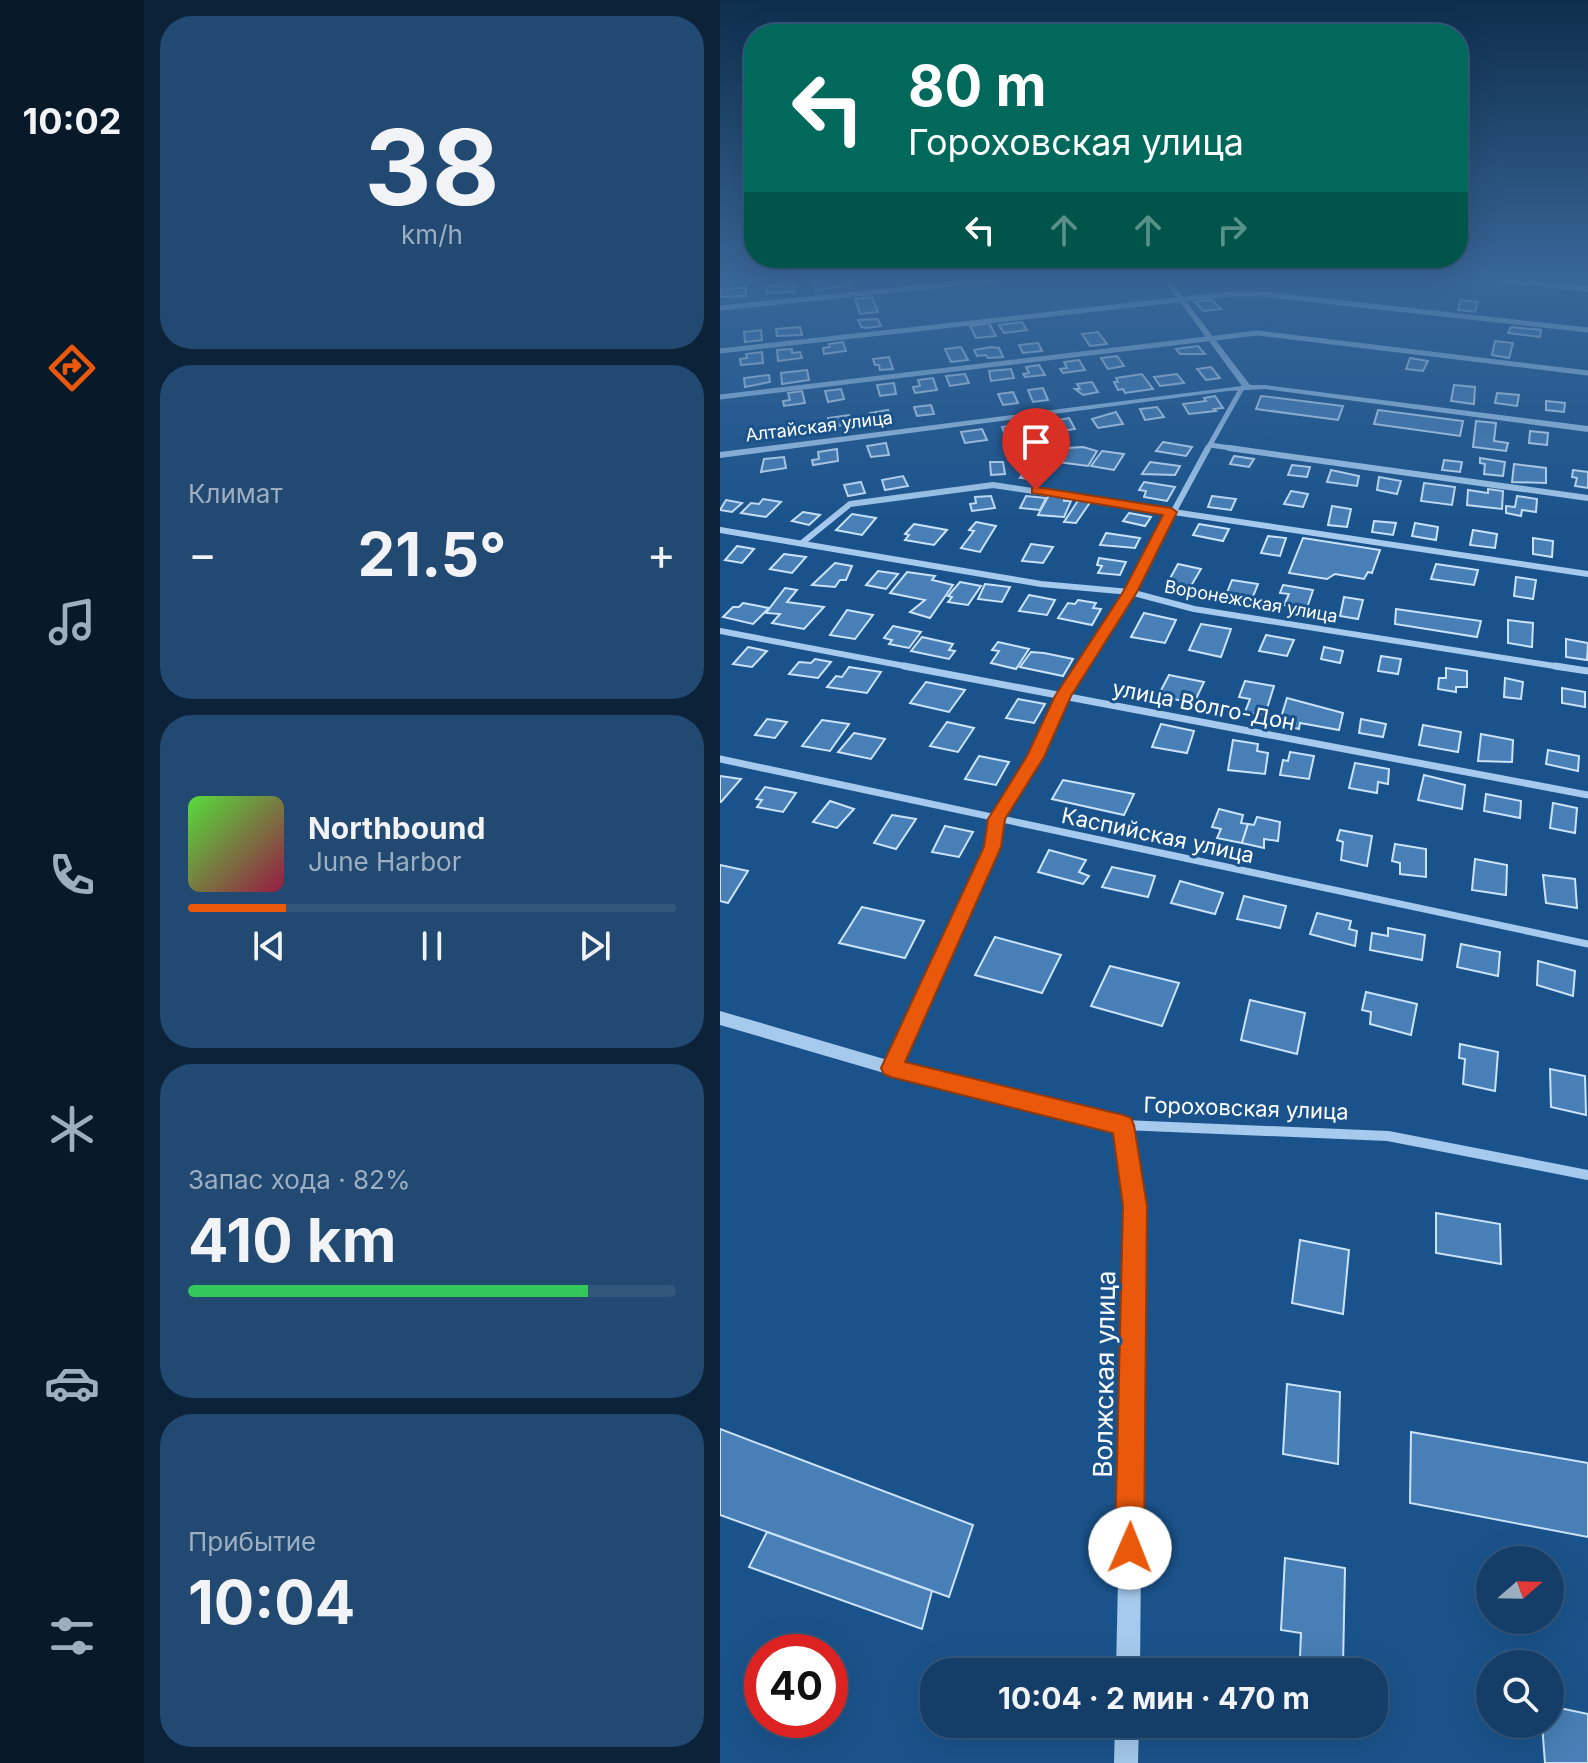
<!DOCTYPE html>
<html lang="ru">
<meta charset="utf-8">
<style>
body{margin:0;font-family:Inter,sans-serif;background:#214971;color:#f1f3f6;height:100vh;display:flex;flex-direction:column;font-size:30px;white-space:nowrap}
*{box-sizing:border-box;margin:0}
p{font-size:26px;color:#9daec0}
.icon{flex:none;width:44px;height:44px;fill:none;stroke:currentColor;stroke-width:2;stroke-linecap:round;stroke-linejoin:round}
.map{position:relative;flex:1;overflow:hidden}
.sheet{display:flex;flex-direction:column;gap:16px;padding:16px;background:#0b2239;width:576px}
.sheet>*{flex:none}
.hud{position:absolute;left:24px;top:24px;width:724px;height:244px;border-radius:32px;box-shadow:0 8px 32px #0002,0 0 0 2px #33577c;background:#00695c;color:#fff;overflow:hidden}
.needle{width:52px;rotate:70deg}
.buttons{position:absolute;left:756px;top:1546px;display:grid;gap:16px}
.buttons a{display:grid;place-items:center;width:88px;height:88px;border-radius:50%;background:#143e68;box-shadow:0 8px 32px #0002,0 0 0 2px #33577c;font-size:40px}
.speed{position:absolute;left:24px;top:1634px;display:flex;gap:16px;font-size:40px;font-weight:700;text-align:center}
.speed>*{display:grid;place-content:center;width:104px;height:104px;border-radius:50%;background:#143e68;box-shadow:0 8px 32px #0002,0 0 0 2px #33577c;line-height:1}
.speed .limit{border:12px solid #d22;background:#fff;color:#111}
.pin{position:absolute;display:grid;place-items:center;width:68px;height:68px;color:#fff;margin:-82px -34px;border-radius:50% 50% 50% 0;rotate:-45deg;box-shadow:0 0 8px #0007}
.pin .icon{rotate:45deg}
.me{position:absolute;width:88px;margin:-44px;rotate:1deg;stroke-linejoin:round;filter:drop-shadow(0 0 6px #0008)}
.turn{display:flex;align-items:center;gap:28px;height:168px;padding:0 32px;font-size:36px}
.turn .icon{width:104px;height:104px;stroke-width:2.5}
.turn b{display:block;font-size:56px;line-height:68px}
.lanes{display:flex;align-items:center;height:76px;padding:0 32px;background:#0003;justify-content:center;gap:40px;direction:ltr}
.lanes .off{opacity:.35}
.big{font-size:60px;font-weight:700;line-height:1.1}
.sheet .tile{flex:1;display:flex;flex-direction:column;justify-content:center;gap:12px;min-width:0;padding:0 28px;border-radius:32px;background:#214971}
.sheet .dial{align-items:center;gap:0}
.dial b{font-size:104px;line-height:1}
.song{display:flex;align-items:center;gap:24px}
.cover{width:96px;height:96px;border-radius:12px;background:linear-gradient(135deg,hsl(110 70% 55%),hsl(340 70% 35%))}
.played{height:8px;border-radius:4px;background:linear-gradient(90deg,#ea580c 20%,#33577c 20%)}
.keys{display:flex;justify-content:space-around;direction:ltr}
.heat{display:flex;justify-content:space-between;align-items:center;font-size:44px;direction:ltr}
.charge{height:12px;border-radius:6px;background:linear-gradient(90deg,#34c759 82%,#33577c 0)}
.trip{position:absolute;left:200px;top:1658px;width:468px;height:80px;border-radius:32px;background:#143e68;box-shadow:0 8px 32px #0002,0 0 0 2px #33577c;font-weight:700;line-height:80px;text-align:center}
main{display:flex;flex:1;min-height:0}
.menu{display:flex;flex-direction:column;width:144px;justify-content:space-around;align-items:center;background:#08192a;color:#9daec0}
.menu .icon{width:56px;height:56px}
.menu .current{color:#ea580c}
.menu b{font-size:36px;color:#f1f3f6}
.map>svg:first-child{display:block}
</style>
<main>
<nav class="menu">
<b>10:02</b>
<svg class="icon current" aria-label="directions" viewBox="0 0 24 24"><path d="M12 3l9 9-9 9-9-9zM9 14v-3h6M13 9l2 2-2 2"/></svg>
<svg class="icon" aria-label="music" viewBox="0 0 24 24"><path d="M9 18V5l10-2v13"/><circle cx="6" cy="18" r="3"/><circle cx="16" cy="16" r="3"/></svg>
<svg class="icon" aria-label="phone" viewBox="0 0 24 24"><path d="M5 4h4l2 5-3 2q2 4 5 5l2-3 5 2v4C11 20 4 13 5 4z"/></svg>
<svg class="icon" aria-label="climate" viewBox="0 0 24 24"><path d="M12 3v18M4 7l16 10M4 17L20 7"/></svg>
<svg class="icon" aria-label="car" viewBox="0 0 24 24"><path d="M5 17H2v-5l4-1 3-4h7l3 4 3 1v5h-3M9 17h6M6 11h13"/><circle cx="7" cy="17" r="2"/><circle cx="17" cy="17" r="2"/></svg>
<svg class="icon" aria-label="filters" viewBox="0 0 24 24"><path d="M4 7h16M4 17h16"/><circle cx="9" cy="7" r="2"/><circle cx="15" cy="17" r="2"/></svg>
</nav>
<section class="sheet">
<div class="tile dial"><b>38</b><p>km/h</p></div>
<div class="tile"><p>Климат</p>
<div class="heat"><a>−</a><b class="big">21.5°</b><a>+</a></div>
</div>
<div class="tile">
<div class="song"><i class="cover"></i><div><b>Northbound</b><p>June Harbor</p></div></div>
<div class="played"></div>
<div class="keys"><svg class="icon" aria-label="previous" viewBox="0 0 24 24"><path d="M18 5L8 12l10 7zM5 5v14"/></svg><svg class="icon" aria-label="pause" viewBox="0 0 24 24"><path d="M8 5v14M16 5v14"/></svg><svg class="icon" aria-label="next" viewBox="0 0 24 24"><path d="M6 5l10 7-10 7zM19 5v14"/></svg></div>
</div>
<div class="tile"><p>Запас хода · 82%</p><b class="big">410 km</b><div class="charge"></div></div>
<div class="tile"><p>Прибытие</p><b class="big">10:04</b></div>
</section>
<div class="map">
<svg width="868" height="1763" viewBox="0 0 868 1763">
<rect width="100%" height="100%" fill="#1a538b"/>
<g fill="#477fb6" stroke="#cae3fa" stroke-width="2">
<polygon points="128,279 130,286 95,290 94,280"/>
<polygon points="74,283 75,292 47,293 46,286"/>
<polygon points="26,287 26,296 0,297 0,290"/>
<polygon points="152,297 158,312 140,314 135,299"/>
<polygon points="492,300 501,309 483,311 475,302"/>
<polygon points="741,300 758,302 755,312 738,310"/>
<polygon points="158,319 161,326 147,328 141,327 138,320"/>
<polygon points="302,322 307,330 284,333 279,325"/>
<polygon points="269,323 276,336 256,338 250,326"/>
<polygon points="80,327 82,335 57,336 56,329"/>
<polygon points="791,327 821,330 820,337 788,333"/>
<polygon points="41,330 42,340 25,342 24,332"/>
<polygon points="378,332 387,344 370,346 362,334"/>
<polygon points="775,341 793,343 789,358 772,355"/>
<polygon points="123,342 126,351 104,354 103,348 110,347 109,344"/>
<polygon points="318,343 322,351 303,353 299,345"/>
<polygon points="478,346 485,354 460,354 456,349"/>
<polygon points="241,347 248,360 231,362 225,349"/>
<polygon points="271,347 279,348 283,357 268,358 266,355 257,356 254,350"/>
<polygon points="72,349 72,353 80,352 82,358 58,361 57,350"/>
<polygon points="42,352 43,363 21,365 20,359 27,358 26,354"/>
<polygon points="397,356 404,366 388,369 381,358"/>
<polygon points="169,357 173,369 160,370 159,365 155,365 153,359"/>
<polygon points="690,358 708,361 703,371 686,369"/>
<polygon points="359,360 365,370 343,373 340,369 347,368 344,362"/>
<polygon points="319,365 325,375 305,377 303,374 309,373 306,367"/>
<polygon points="491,367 500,378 486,380 477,369"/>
<polygon points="291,369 294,378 271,381 269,371"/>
<polygon points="87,370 89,380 62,384 61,373"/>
<polygon points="245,374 249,383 230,386 226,376"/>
<polygon points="422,374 433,389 405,393 403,389 398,390 394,382 398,382 396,378"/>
<polygon points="457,374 464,383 440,386 434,377"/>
<polygon points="49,375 50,382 25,387 24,378"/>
<polygon points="213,378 217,390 195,393 193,387 200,386 198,380"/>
<polygon points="372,382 378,392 363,395 355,389 360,389 357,384"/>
<polygon points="174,383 176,394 160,396 157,385"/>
<polygon points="734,385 755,387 754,404 731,401"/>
<polygon points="323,388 328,400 313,402 308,390"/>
<polygon points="121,389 124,399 108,402 105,391"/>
<polygon points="82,391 85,403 64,406 63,401 70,400 68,393"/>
<polygon points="293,392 298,403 283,405 278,394"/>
<polygon points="777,393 799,395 797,406 775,403"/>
<polygon points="495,396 503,408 494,409 496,411 469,414 463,404 486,401 484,398"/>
<polygon points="541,396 623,406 618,420 536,409"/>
<polygon points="826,401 845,403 844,412 826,410"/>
<polygon points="211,405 214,414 197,416 194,407"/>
<polygon points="437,407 444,417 425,420 420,409"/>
<polygon points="168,410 171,419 153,422 150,413"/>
<polygon points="658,410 743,421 740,436 654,424"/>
<polygon points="396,412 403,424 378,428 372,419"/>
<polygon points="129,415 131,424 110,427 108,418"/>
<polygon points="349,418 355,429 329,433 325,426 335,425 333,421"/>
<polygon points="756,421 776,423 774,441 788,443 786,451 753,447"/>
<polygon points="304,424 311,436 303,438 305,441 289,444 282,427"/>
<polygon points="262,429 267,440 245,443 241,432"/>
<polygon points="810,431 828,433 827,445 809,443"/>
<polygon points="443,442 472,447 466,456 436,451"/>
<polygon points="166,443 169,455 151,457 147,446"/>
<polygon points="363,447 377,451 368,466 338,462 347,448"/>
<polygon points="117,449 118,461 93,465 92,460 99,459 98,452"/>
<polygon points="382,451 404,454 394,470 371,466"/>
<polygon points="514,456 534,459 529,467 510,464"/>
<polygon points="64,457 66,468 41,472 44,459"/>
<polygon points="760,458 785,462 783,476 764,474 765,464 760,463"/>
<polygon points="724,460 742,462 740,472 722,470"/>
<polygon points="270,462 283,462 285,474 271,475"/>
<polygon points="430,462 460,466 455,475 422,474"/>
<polygon points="794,464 826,468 826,483 792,482"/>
<polygon points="572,465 590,467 587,477 568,475"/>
<polygon points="308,467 322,468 314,479 300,478"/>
<polygon points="611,470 639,476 637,486 607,482"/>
<polygon points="853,470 868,472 868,488 855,486 857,478 852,477"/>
<polygon points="183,476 188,486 165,490 162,480"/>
<polygon points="659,477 681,481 677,494 657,490"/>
<polygon points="141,482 145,493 128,496 124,485"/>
<polygon points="424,482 455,487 447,501 424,497 426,491 419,490"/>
<polygon points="704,483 735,487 732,505 701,501"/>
<polygon points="768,489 783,491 782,509 747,505 748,490 768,493"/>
<polygon points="571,491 588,494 583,507 564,504"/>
<polygon points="329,495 345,497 344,501 351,501 344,517 318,515"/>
<polygon points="271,496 275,508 252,511 250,504 256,503 255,497"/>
<polygon points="306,496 326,498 320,510 300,508"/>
<polygon points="492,496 516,499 511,510 488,507"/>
<polygon points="797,496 817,499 816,512 802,510 801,516 786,513 786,506 795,507"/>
<polygon points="43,499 61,502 46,517 21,513 31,503 39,504"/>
<polygon points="359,499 371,501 356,523 344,522"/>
<polygon points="6,500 22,503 12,512 0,510"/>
<polygon points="612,506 631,509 627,527 608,525"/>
<polygon points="83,512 100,515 89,525 72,521"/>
<polygon points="409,513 431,517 425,526 403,521"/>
<polygon points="132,514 156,518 142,535 116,530"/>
<polygon points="654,521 676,523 673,535 652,532"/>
<polygon points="256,522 276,526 260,552 241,548 254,531 249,530"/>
<polygon points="695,523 718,527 716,540 692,536"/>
<polygon points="194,524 227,530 214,545 185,540 189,535 185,534"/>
<polygon points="479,524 509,529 503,541 473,535"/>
<polygon points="753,530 777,534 775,548 750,545"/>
<polygon points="386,533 420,538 415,548 380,545"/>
<polygon points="548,536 566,538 560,556 541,553"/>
<polygon points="583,538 660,550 652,573 648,572 644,579 615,574 607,579 569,573"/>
<polygon points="813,538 833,541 832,557 813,554"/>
<polygon points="311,544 333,547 323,563 302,561"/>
<polygon points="17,546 34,549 22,563 5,560"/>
<polygon points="64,554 86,557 72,573 50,569"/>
<polygon points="379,558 406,562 400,575 378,573 382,566 377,565"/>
<polygon points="115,563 132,566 126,580 120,580 115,587 92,585"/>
<polygon points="458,564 481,569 471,586 448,582"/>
<polygon points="716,564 758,570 754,585 711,579"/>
<polygon points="158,571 178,574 166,589 146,585"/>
<polygon points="187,572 215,576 212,580 233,585 210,618 190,612 205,600 170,593"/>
<polygon points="796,577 816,580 813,599 794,596"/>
<polygon points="512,580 538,584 532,599 506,595"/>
<polygon points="240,582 261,586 248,605 228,602 232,597 228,596"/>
<polygon points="265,584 290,587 282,602 258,599"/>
<polygon points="563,585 593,590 587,608 564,605 569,594 560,593"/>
<polygon points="65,588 77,590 67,602 104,607 84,629 52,623 60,614 46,613"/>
<polygon points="309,595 335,600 327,615 299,611"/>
<polygon points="624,597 643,600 638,619 620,616"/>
<polygon points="358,600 376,603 373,608 381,609 372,625 338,618 348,603 355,604"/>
<polygon points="23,603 49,608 33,624 3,617 13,607 19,607"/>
<polygon points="676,609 761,621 757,637 675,624"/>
<polygon points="127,610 153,615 135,639 110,635"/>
<polygon points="424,613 456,620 445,643 411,637"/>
<polygon points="788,620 813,623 812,647 788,643"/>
<polygon points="481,624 511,629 501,657 469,650"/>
<polygon points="173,626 201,632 189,648 169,644 172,640 164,638"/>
<polygon points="546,635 574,640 567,656 539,651"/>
<polygon points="202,637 233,644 229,650 235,651 229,659 191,651"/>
<polygon points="846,639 868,643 867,660 846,657"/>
<polygon points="278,642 309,649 296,669 271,663 279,651 272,650"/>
<polygon points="28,647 47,651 32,667 13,664"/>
<polygon points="604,647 623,651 620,663 601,659"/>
<polygon points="311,652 324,653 353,659 343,676 300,667"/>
<polygon points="661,656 681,659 678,674 658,671"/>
<polygon points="95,659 111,662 98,678 69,674 79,662 91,663"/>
<polygon points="129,667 161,672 147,693 107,687 116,676 122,677"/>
<polygon points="726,668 747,671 747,687 736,687 736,692 718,689 719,678 726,678"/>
<polygon points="449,675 484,682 474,703 438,696"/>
<polygon points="785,678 803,682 801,699 784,697"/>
<polygon points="525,681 554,686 545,715 525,712 530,699 519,697"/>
<polygon points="206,682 245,690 229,712 190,703"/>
<polygon points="842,688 865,692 865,707 842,703"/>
<polygon points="567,698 623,713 619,730 580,723 579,729 559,724"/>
<polygon points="298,699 325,704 314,723 286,718"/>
<polygon points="47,719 67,722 55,738 35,735"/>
<polygon points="641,719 666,724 663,737 639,733"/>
<polygon points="102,720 129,724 110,751 82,746"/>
<polygon points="227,722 254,728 238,752 210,746"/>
<polygon points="441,724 474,731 467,753 432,747"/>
<polygon points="703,725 741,732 738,752 699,745"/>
<polygon points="134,733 165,739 151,759 118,752"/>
<polygon points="761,734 793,740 792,762 758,761"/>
<polygon points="513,740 538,744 537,751 548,753 545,774 508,770"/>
<polygon points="828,750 859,756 858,771 826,764"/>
<polygon points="570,752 594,756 589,779 560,775 563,760 568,761"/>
<polygon points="259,756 289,762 276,785 245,779"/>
<polygon points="635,763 669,769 668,784 658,782 657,793 629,788"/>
<polygon points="704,775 745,785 742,809 698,800"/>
<polygon points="0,776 21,779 1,802 0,802"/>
<polygon points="343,780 414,794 404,815 332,799"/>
<polygon points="45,787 76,793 63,812 37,807 42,800 36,799"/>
<polygon points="766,794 801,801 800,818 764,811"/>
<polygon points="110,801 134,809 117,828 93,822"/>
<polygon points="833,803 857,808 855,833 830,828"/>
<polygon points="499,809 523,815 521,823 528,824 522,843 497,838 501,829 492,827"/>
<polygon points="172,815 196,819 176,849 154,843"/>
<polygon points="537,817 560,822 558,841 544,839 544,848 522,843 528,824 534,825"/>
<polygon points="225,826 253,832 239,857 212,852"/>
<polygon points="620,830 652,836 647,866 621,860 623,842 617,840"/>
<polygon points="675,844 706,849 706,877 680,874 680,863 672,861"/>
<polygon points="329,850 366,860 359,872 369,876 363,884 318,872"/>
<polygon points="755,859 787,865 786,895 752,890"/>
<polygon points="0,865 28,871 8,903 0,901"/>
<polygon points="392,867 435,876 428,897 382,887"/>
<polygon points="823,875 855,879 857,908 826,903"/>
<polygon points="460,881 503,893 495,914 451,903"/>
<polygon points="524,896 566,906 560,928 517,919"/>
<polygon points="142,907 204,921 185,958 119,943"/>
<polygon points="597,913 631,921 629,929 637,931 635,946 590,934"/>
<polygon points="668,928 705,935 702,960 650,950 652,933 668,936"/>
<polygon points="275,937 341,955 322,993 255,975"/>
<polygon points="741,944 780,952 778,976 737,967"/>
<polygon points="818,961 855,971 853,996 817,985"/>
<polygon points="390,966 459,983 442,1026 371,1006"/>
<polygon points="646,992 697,1004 691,1035 650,1024 651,1012 642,1010"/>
<polygon points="530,1000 585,1013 577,1054 521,1040"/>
<polygon points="740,1044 778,1052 775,1091 743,1084 745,1059 739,1058"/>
<polygon points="830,1069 865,1076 866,1115 831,1107"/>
<polygon points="716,1213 780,1224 781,1264 716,1253"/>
<polygon points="580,1240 629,1250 623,1314 572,1303"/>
<polygon points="567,1384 620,1392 618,1464 563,1454"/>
<polygon points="0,1429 253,1525 229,1597 0,1515"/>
<polygon points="691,1432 868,1463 868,1537 690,1503"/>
<polygon points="47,1532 212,1591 202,1629 29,1567"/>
<polygon points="565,1558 625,1568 623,1665 580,1657 581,1633 561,1630"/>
<polygon points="830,1706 868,1714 868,1763 825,1763 822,1724 830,1724"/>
</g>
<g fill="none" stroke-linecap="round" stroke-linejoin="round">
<g stroke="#a5caed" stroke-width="5">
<polyline points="769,279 868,289"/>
<polyline points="0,308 280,279"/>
<polyline points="0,351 510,294 542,294 868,330"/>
<polyline points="0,397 537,333 868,373"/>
<polyline points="490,445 524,450"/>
<polyline points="487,450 522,388"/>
</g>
<g stroke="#a5caed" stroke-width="6">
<polyline points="509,448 868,498"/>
<polyline points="0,530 321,584 410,592 474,609 847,668"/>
<polyline points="82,543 130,504 273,485 868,574"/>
<polyline points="0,631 195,668"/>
<polyline points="361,668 410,592 488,448"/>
</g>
<g stroke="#a5caed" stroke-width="7">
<polyline points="184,666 868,795"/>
<polyline points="835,666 868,671"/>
<polyline points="0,759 868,944"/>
<polyline points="226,947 272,847 276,819 315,757 343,696 362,666"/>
</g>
<g stroke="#a5caed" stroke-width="10">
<polyline points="171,1068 227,945"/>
<polyline points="403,1125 668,1136 868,1175"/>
</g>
<g fill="#a5caed" fill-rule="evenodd">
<polygon points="443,279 449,279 530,385 545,385 868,426 868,432 545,389 508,391 0,458 0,452 522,386"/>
<polygon points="0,1011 171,1061 409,1120 424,1206 420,1672 396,1672 406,1206 395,1131 171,1075 0,1025"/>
<polygon points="395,1724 419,1724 418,1763 394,1763"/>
</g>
</g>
<linearGradient id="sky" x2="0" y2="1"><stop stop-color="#0e2e4c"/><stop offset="0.53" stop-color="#386698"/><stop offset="1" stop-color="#386698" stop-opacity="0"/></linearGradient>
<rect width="868" height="525" fill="url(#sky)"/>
<polygon fill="#ea580c" stroke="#983908" stroke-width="2" points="316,487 451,508 457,512 417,592 351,696 324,757 285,819 281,847 185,1062 403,1115 411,1118 414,1125 427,1206 424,1548 420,1558 410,1562 400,1558 395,1548 403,1206 393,1133 171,1077 164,1074 161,1068 264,847 268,819 307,756 335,696 403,592 443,515 312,493 312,488"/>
<g text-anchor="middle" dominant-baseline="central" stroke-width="6" stroke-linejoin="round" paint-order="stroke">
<g font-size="18" fill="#fff" stroke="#1a538b">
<text transform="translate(99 426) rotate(-7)">Алтайская улица</text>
<text transform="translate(531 601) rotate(10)">Воронежская улица</text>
</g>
<g font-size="22" fill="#fff" stroke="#1a538b">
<text transform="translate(484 705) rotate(11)">улица Волго-Дон</text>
<text transform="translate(438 835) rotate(12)">Каспийская улица</text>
<text transform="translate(526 1108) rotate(2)">Гороховская улица</text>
</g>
<g font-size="26" fill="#fff" stroke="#1a538b">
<text transform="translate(384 1374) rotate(-89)">Волжская улица</text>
</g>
</g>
</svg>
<div class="buttons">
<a><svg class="needle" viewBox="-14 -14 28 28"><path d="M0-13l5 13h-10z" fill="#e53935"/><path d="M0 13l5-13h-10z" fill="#9daec0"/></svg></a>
<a><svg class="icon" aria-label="search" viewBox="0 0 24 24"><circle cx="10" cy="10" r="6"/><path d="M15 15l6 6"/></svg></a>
</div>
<div class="speed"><div class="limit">40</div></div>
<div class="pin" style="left:316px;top:490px;background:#d93025"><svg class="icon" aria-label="arrive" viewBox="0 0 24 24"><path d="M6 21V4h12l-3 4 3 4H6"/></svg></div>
<svg class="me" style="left:410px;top:1548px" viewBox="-20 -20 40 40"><circle r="19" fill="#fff"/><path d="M0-13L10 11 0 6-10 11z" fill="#ea580c"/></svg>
<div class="trip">10:04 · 2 мин · 470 m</div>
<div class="hud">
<div class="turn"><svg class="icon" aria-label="left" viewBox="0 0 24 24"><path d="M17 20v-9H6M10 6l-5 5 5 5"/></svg><div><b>80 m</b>Гороховская улица</div></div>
<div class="lanes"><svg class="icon" aria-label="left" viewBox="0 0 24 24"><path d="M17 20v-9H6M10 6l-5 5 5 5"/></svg><svg class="icon off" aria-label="ahead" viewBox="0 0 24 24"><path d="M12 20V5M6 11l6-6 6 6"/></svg><svg class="icon off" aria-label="ahead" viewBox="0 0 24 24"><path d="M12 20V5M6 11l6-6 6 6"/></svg><svg class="icon off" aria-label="right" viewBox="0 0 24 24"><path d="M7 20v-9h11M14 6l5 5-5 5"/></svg></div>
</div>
</div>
</main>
